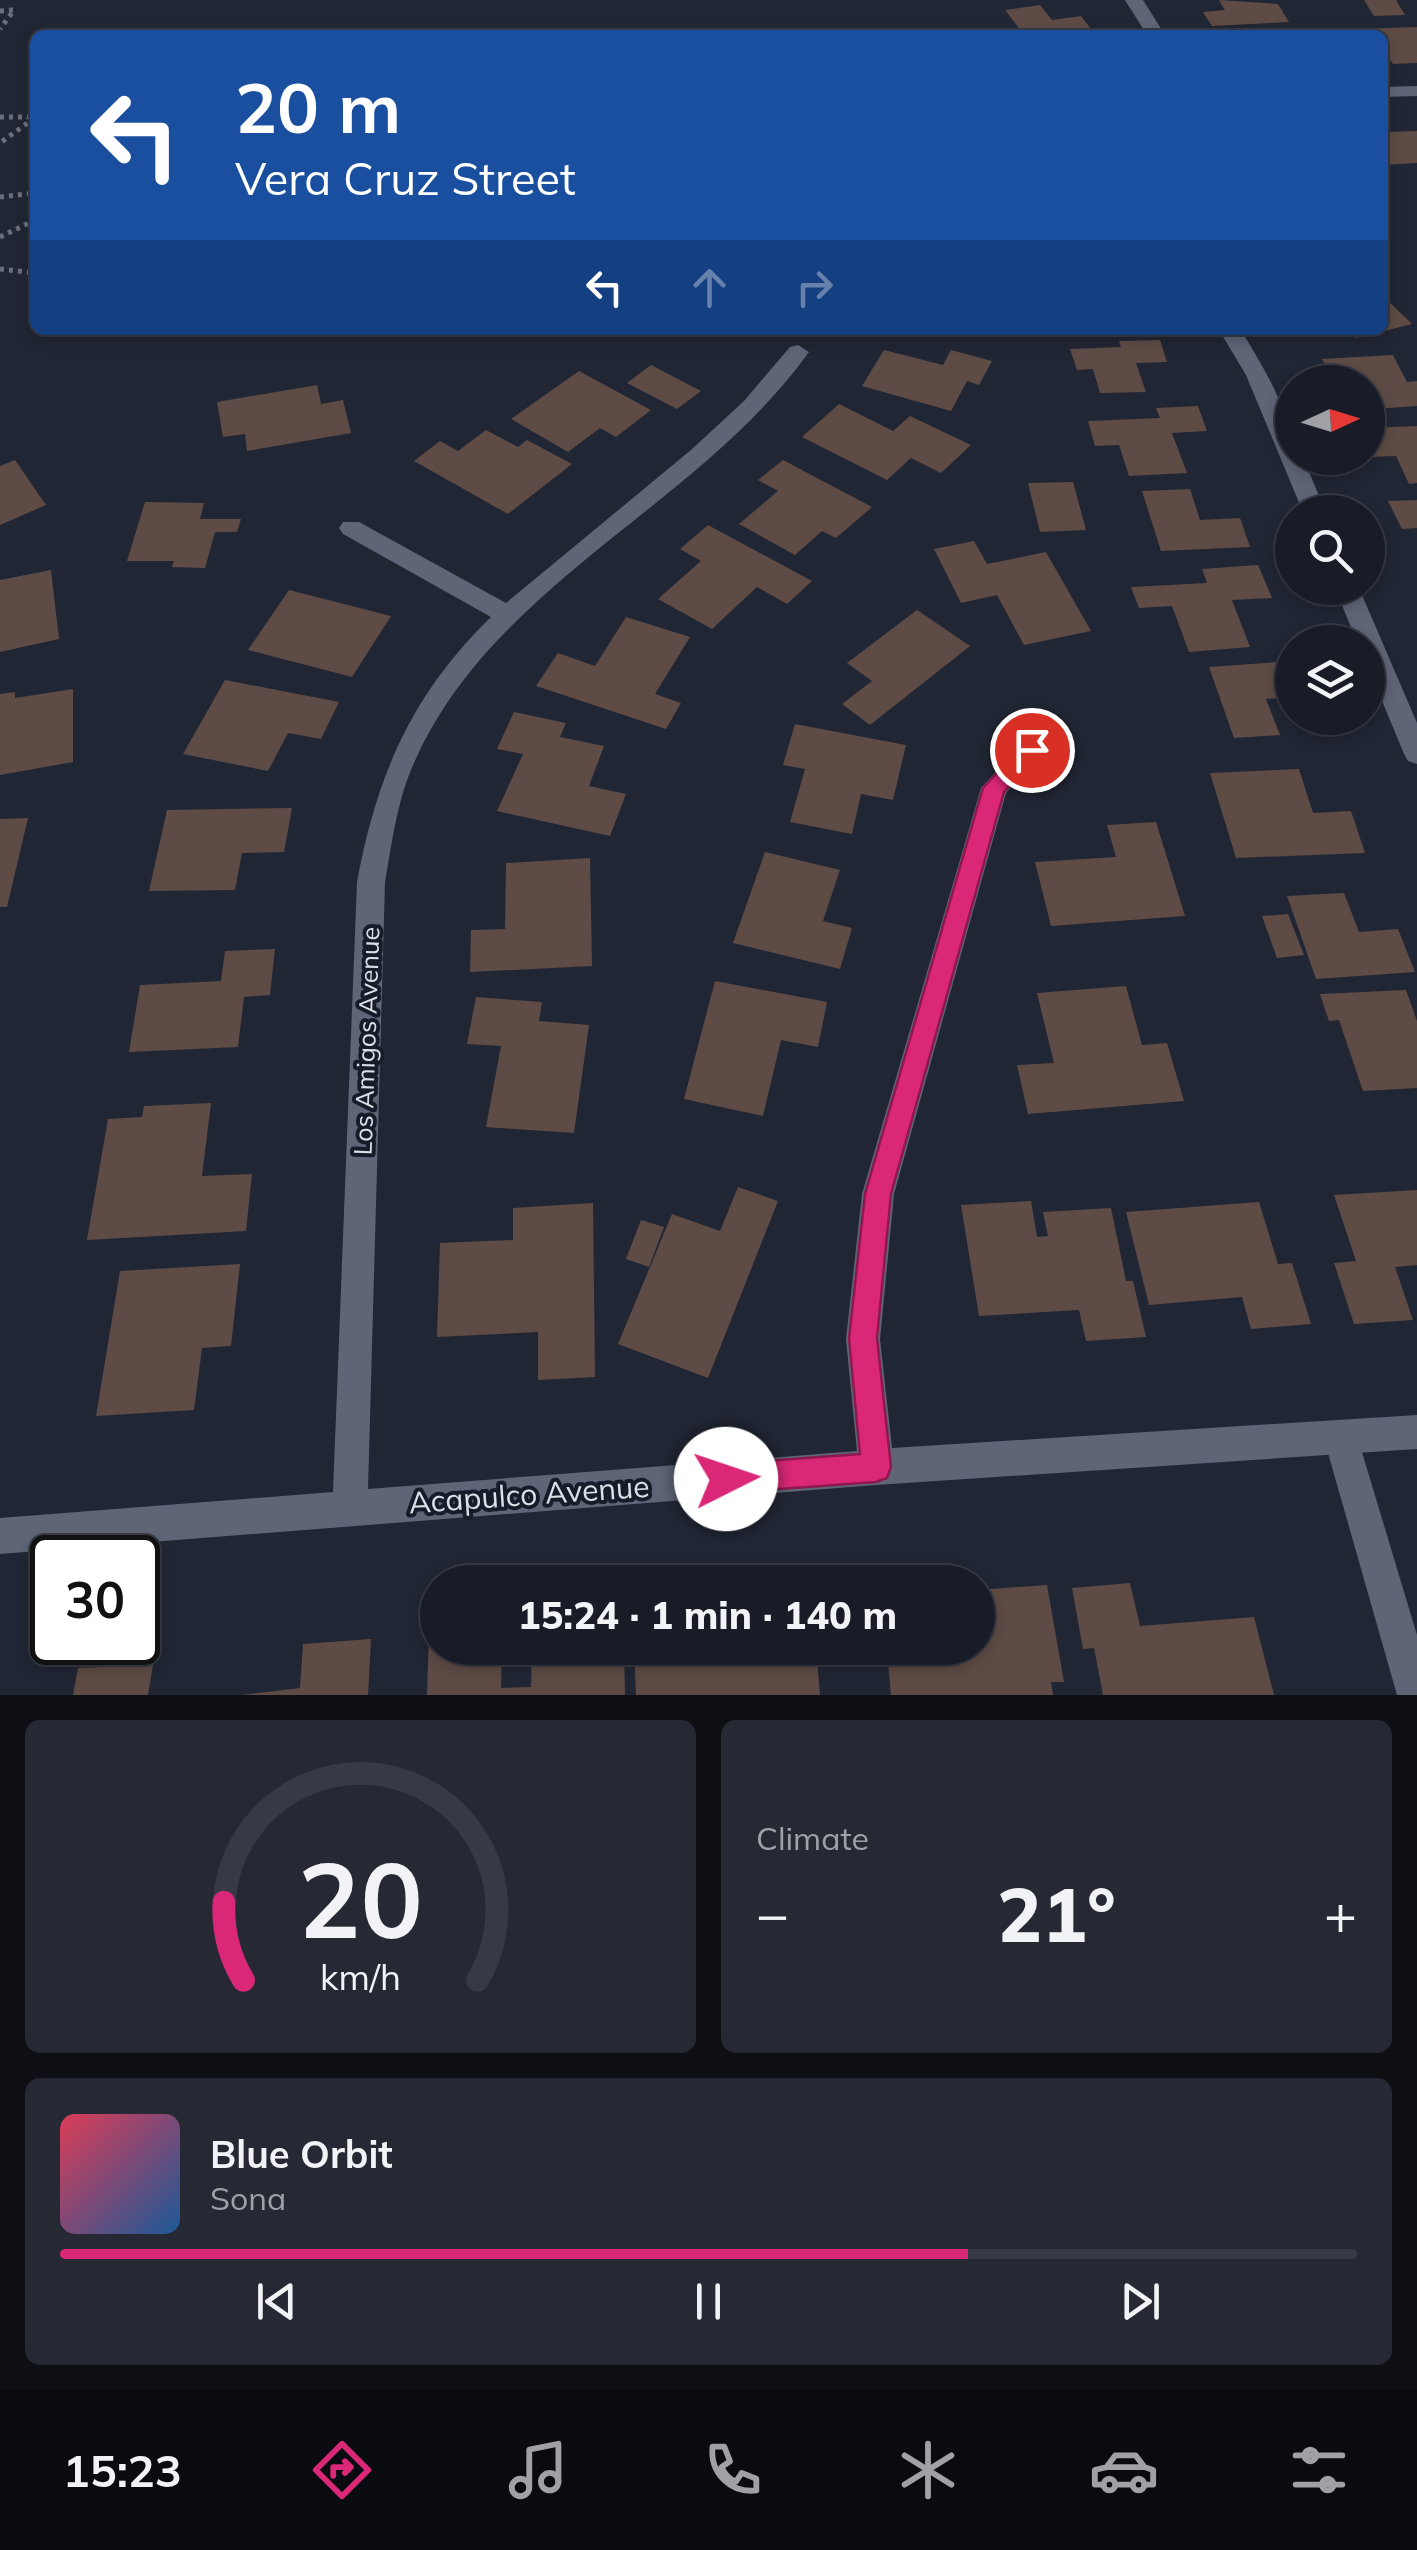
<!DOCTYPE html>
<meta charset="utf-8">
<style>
body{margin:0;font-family:Mulish,sans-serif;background:#262933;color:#f1f3f6;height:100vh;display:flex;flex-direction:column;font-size:38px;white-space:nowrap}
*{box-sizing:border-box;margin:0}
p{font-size:32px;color:#9fa1a7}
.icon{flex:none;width:55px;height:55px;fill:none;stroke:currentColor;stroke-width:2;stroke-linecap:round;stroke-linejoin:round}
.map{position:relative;height:1695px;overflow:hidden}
.details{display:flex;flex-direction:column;gap:25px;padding:25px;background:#0e0f15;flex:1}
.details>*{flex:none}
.hud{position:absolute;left:30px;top:30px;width:1358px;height:305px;border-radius:15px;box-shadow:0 5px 15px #0003,0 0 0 2px #373a44;background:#1a4fa0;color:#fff;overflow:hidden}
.needle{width:65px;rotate:86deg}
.fabs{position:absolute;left:1275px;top:365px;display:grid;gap:20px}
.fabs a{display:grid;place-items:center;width:110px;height:110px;border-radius:50%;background:#191c27;box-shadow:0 5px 15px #0003,0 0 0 2px #373a44;font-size:50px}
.speed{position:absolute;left:30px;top:1535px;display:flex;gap:20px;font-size:50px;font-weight:700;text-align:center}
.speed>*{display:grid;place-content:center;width:130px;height:130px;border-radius:50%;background:#191c27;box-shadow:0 5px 15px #0003,0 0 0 2px #373a44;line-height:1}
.speed .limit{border:5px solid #111;border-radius:15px;background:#fff;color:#111}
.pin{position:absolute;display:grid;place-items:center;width:85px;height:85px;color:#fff;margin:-42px;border:5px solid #fff;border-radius:50%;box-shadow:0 2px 10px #0007}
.me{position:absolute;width:110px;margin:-55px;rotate:86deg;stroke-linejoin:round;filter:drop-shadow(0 0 8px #0008)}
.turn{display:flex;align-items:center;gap:35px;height:210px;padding:0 40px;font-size:45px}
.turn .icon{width:130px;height:130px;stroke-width:2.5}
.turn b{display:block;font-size:70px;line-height:85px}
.lanes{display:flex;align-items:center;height:95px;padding:0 40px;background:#0003;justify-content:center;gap:50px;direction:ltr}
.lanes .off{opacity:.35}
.big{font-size:75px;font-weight:800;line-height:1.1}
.details .widget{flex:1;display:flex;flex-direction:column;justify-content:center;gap:15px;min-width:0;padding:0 35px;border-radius:15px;background:#262933}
.details .dial{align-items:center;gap:0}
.dial svg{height:260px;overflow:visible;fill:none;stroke:#373a44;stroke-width:7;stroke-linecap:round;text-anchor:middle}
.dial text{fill:#f1f3f6;stroke:none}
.song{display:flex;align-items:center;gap:30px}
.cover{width:120px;height:120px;border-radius:15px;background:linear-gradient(135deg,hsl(350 70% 55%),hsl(210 70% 35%))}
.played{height:10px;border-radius:5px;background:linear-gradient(90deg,#db2777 70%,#373a44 70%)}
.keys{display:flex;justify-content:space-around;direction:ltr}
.heat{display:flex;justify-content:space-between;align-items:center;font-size:55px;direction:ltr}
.details .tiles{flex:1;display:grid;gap:25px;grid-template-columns:1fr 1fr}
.widget:last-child{grid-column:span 2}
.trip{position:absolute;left:420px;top:1565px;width:575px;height:100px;border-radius:50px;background:#191c27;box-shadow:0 5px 15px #0003,0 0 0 2px #373a44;font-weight:800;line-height:100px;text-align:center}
.menu{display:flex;height:160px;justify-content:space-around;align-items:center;background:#0a0b10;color:#9fa1a7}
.menu .icon{width:70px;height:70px}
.menu .current{color:#db2777}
.menu b{font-size:45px;color:#f1f3f6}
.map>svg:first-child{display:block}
</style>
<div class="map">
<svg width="1417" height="1695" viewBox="0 0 1417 1695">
<rect width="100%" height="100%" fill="#212634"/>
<g fill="#5e4b45">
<polygon points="1219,0 1278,4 1289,22 1212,26 1203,12 1225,10"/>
<polygon points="1364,0 1396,0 1405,15 1374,16"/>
<polygon points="1040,5 1052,20 1081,16 1094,33 1024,35 1005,10"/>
<polygon points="1417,27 1417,63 1393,64 1382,48 1382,35 1362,35 1358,29"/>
<polygon points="1417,131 1417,163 1382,165 1382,132"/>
<polygon points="1382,295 1412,324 1356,338 1348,330 1382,330"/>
<polygon points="1160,340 1167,362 1136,363 1146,392 1100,393 1093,369 1077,370 1070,349 1121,347 1119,341"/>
<polygon points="884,350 943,365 951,350 992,361 979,385 967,381 951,411 862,386"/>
<polygon points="1393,355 1407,382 1417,381 1417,406 1373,409 1368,397 1368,382 1333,382 1322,359"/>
<polygon points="651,365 701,391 677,409 627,383"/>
<polygon points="579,371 651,410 616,437 600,428 568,452 511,419"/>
<polygon points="317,385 321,404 343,400 351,433 247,451 245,434 223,437 217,402"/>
<polygon points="839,404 893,431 910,416 971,445 941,473 911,458 887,480 802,437"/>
<polygon points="1198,406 1207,431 1172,433 1187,473 1129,476 1119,445 1095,446 1088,421 1160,418 1156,408"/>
<polygon points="1417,426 1417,483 1409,484 1396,456 1369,457 1368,428"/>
<polygon points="486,430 518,447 527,440 572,464 508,514 414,461 440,441 458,451"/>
<polygon points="15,460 46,505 0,525 0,466"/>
<polygon points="783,460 872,507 836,538 822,531 795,555 739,524 778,491 758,480"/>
<polygon points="1073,482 1086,530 1040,532 1028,483"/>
<polygon points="1190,489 1200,520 1240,518 1250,547 1161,551 1142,491"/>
<polygon points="1417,500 1417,528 1402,529 1388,501"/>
<polygon points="145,502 204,503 200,519 241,519 237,532 215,532 205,568 172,567 174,561 127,561"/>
<polygon points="708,525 812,581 787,604 757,587 712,629 658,599 701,561 680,549"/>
<polygon points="974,541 987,564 1046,552 1091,631 1024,645 997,595 961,603 934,549"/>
<polygon points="1258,565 1272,598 1232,600 1250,647 1189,652 1172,606 1139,608 1131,587 1207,583 1202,569"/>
<polygon points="51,570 59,639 0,652 0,580"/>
<polygon points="289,590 391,616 352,677 248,650"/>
<polygon points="917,610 970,646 870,725 842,704 872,681 847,663"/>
<polygon points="626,617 690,637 655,694 681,703 666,729 536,686 558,653 595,666"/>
<polygon points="1291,661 1292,697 1266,699 1280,735 1234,738 1209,667"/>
<polygon points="225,680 339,702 321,739 288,733 268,771 183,754"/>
<polygon points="73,689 73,762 0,775 0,694 15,692 15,698"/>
<polygon points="514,712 566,723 560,737 604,746 589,786 626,794 610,836 497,811 523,754 497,749"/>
<polygon points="795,724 906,745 893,800 861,794 852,834 790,822 805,769 783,765"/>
<polygon points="1299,769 1313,813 1351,811 1365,853 1236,858 1210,773"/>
<polygon points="292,808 284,852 242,853 235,890 149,891 167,810"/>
<polygon points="28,818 7,907 0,907 0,819"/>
<polygon points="1156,822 1185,916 1051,926 1035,862 1116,857 1107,825"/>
<polygon points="765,852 840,870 823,921 852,928 840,969 733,943"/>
<polygon points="590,858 592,966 470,972 471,930 505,929 506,863"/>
<polygon points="1344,893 1359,932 1398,929 1415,972 1316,979 1287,896"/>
<polygon points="1288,914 1304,955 1277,958 1262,916"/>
<polygon points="275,949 270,995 244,997 238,1047 129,1052 140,985 221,981 225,951"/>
<polygon points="715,981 827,1002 818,1047 781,1040 763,1116 684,1099"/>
<polygon points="1126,986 1142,1045 1167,1043 1184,1101 1028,1114 1017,1065 1054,1063 1037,993"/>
<polygon points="1406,990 1417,1021 1417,1088 1363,1091 1339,1020 1329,1021 1320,994"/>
<polygon points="476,997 542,1002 539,1021 589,1025 574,1133 486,1127 501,1046 467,1044"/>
<polygon points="211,1103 202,1176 252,1174 246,1231 87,1240 108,1119 142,1117 144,1106"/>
<polygon points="738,1187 778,1201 708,1378 618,1344 672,1214 720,1231"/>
<polygon points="1417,1190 1417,1265 1395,1267 1413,1320 1354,1324 1334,1263 1356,1261 1334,1195"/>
<polygon points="1031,1201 1037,1237 1048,1236 1043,1212 1111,1208 1126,1281 1133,1281 1146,1337 1086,1341 1079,1310 979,1316 961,1205"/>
<polygon points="1259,1202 1278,1264 1292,1263 1311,1324 1251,1329 1242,1297 1149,1305 1126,1212"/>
<polygon points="593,1203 595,1377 538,1380 538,1332 437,1337 440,1243 513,1240 513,1208"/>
<polygon points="641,1220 664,1227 649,1267 626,1259"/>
<polygon points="240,1264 231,1346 202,1348 194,1410 96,1416 120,1271"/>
<polygon points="1130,1583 1140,1626 1254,1617 1274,1695 1103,1695 1094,1648 1083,1649 1072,1588"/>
<polygon points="1047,1585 1064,1682 1051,1682 1053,1695 891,1695 888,1663 904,1661 902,1650 985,1644 978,1590"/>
<polygon points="438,1632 438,1648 502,1648 501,1688 531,1687 532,1648 624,1648 625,1695 427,1695 429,1633"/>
<polygon points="371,1639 368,1695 241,1695 300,1688 303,1644"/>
<polygon points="634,1648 716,1648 717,1653 816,1648 820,1695 636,1695"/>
<polygon points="153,1665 148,1695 73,1695 78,1668"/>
</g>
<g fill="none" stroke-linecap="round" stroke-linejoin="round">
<g stroke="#6a6f7b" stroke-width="5" stroke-dasharray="4 5" stroke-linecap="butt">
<polyline points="0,11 14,10 0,29"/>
<polyline points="0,117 29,117 29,122 0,143"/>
<polyline points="0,197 35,193"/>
<polyline points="0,237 35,220"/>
<polyline points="0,269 35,273"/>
</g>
<g fill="#5f6576" fill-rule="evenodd">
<polygon points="1125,0 1143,0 1165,35 1147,35"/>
<polygon points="1417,86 1417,96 1382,97 1382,87"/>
<path d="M1219 330H1241C1264 369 1292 411 1292 458H1303L1326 512H1303L1246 375Z"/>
<path d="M798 345 809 352C697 508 494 582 414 763 397 800 392 843 385 882L368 1489 857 1451 846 1339 862 1194 981 788 1023 743H1041L1045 750 1006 793 894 1194 880 1339 892 1448 1417 1415V1449L876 1485 0 1554V1518L333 1492 357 882C377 774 412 694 491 617L343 534 339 528 343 522H359L506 603 691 450 744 401 790 347Z"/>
<polygon points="1335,588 1359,588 1417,723 1417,764 1408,761 1404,754 1368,667 1368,642 1357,642"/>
</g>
<polygon fill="#5f6576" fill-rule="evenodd" points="1341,1422 1353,1427 1358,1439 1417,1635 1417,1695 1397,1695 1324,1439 1329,1427"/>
</g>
<polygon fill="#db2777" stroke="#8e194d" stroke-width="2.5" points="1032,741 1043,750 1004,792 891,1194 877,1338 891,1467 887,1478 876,1482 726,1493 716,1489 711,1479 716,1468 726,1464 860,1454 849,1338 865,1194 983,788 1024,744"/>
<g text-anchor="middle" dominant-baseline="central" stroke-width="8" stroke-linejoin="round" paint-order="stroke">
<g font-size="25" fill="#dce0e9" stroke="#171c2a">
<text transform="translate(366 1041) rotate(-88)">Los Amigos Avenue</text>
</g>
<g font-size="30" fill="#dce0e9" stroke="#171c2a">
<text transform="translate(529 1494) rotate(-4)">Acapulco Avenue</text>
</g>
</g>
</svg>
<div class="fabs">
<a><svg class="needle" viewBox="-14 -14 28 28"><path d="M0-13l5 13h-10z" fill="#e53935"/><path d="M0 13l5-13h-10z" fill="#9fa1a7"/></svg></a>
<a><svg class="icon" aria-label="search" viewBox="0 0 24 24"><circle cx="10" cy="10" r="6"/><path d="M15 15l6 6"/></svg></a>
<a><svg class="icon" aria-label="layers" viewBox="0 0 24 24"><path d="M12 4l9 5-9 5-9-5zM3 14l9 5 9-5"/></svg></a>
</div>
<div class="speed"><div class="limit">30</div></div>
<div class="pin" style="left:1032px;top:750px;background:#d93025"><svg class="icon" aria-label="arrive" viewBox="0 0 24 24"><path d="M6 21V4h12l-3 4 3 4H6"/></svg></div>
<svg class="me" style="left:726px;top:1479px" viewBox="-20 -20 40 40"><circle r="19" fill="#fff"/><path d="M0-13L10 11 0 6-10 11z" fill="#db2777"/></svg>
<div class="trip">15:24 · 1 min · 140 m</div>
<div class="hud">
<div class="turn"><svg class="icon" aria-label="left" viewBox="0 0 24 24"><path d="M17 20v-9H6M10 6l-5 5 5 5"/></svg><div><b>20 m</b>Vera Cruz Street</div></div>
<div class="lanes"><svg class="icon" aria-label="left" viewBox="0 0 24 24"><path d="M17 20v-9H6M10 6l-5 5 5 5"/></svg><svg class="icon off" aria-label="ahead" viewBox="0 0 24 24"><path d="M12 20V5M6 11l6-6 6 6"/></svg><svg class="icon off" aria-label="right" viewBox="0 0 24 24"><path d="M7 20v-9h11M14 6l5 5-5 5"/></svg></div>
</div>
</div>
<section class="details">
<div class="tiles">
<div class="widget dial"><svg viewBox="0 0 100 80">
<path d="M14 69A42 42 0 1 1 86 69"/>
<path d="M14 69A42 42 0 0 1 8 45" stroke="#db2777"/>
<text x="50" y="56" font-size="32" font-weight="700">20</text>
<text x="50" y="72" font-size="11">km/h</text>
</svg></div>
<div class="widget"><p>Climate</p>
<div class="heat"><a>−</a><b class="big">21°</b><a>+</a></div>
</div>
<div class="widget">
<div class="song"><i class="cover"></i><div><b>Blue Orbit</b><p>Sona</p></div></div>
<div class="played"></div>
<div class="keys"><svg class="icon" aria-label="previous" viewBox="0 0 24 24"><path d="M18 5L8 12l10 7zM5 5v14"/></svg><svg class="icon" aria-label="pause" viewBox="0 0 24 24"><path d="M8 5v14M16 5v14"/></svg><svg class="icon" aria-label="next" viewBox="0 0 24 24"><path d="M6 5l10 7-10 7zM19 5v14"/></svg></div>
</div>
</div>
</section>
<nav class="menu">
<b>15:23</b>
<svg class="icon current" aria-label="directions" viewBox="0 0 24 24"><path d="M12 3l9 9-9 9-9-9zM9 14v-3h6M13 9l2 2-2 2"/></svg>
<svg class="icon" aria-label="music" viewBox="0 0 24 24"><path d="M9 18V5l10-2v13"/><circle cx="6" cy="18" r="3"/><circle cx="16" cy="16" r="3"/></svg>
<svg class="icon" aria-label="phone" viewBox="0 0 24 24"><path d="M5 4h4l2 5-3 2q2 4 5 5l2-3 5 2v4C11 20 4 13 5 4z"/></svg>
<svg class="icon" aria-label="climate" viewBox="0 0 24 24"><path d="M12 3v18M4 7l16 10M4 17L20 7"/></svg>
<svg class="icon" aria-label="car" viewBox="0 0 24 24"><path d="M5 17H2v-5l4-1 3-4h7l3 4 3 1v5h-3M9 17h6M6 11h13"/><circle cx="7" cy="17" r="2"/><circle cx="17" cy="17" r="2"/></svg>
<svg class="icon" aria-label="filters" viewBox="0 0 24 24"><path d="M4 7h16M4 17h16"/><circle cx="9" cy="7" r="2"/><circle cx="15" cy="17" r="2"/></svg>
</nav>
